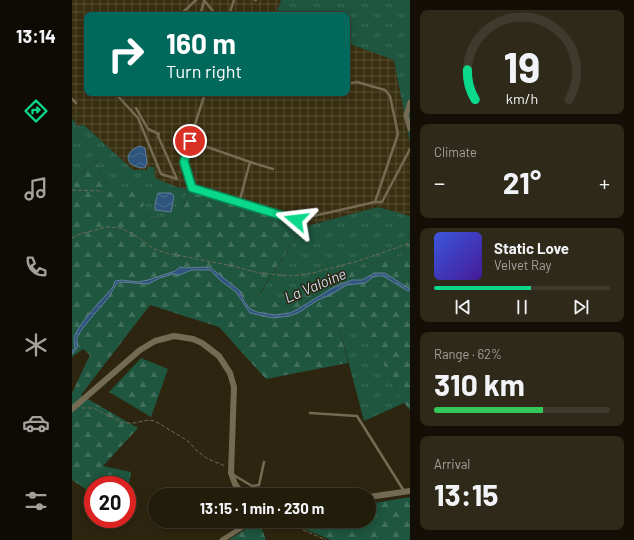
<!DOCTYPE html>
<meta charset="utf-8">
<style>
body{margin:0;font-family:Barlow,sans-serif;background:#2e2919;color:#f1f3f6;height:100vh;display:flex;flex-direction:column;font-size:15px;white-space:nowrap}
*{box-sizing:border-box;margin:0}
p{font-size:13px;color:#a2a19d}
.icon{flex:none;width:22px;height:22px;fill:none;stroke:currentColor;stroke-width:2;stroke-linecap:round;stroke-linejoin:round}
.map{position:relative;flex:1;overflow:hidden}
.panel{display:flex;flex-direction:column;gap:10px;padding:10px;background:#130f06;width:224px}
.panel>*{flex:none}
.guide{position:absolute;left:12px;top:12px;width:266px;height:84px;border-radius:8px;box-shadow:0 2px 10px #0003,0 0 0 1px #3f3a2c;background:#00695c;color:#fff;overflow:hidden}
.speed{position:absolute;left:12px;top:476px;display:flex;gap:8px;font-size:20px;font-weight:700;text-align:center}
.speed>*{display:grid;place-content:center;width:52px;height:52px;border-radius:50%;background:#221c0b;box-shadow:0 2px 10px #0003,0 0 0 1px #3f3a2c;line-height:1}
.speed .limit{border:6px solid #d22;background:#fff;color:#111}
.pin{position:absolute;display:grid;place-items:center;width:34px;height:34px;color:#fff;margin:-17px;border:2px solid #fff;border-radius:50%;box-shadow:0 1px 4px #0007}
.me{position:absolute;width:44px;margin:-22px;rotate:287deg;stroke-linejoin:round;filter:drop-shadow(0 0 3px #0008)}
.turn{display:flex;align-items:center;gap:14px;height:84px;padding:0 16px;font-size:18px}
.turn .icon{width:52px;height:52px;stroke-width:2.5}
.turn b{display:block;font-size:28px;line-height:34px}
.big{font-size:30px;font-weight:700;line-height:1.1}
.panel .widget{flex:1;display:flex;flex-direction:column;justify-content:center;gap:6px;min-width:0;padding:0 14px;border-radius:8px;background:#2e2919}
.panel .dial{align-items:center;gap:0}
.dial svg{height:104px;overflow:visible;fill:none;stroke:#3f3a2c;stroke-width:7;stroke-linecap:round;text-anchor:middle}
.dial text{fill:#f1f3f6;stroke:none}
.song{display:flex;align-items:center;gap:12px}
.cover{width:48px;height:48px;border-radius:6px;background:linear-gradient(135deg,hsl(230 70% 55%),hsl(260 70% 35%))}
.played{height:4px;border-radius:2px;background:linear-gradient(90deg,#0ad98b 55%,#3f3a2c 55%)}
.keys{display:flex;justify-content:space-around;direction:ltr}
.heat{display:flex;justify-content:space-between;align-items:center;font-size:22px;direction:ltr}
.charge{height:6px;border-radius:3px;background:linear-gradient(90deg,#34c759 62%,#3f3a2c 0)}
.trip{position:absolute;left:76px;top:488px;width:228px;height:40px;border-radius:20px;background:#221c0b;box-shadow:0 2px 10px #0003,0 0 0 1px #3f3a2c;font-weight:700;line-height:40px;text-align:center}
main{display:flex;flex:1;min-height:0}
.tab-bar{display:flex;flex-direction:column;width:72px;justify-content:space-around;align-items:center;background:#0e0b04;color:#a2a19d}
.tab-bar .icon{width:28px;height:28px}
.tab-bar .active{color:#0ad98b}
.tab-bar b{font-size:18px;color:#f1f3f6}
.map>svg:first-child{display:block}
</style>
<main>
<nav class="tab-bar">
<b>13:14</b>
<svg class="icon active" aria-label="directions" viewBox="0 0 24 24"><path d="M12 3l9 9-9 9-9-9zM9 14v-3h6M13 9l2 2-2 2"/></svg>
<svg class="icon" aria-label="music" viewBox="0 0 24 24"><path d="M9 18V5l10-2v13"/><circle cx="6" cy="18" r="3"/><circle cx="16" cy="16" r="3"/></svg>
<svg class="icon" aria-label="phone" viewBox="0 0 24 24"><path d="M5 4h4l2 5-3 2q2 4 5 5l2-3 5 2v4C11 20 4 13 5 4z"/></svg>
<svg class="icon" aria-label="climate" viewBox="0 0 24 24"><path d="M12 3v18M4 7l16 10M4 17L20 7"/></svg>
<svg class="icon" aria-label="car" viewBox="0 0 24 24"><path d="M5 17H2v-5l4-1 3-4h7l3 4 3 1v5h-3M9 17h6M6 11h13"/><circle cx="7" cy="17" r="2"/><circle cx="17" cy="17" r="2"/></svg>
<svg class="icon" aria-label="filters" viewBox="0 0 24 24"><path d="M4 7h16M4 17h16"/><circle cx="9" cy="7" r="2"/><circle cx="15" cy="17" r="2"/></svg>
</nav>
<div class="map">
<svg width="338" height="540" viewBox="0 0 338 540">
<defs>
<pattern id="industrial-grid" width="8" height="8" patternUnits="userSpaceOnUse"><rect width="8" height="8" fill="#392f11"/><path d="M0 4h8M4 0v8" fill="none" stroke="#564d33"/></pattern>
<pattern id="grass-tufts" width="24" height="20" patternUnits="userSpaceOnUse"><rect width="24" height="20" fill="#1e563f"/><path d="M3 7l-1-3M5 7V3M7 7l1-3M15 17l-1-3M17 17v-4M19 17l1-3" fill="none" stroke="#3f6e5a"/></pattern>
<pattern id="forest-firs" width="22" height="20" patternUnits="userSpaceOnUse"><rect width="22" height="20" fill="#1e563f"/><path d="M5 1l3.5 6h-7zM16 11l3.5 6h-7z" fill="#3f6e5a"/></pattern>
<pattern id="water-waves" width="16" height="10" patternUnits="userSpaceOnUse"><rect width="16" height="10" fill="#2d557d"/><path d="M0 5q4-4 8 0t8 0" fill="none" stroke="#4b6d8e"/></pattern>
</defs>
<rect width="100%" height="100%" fill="#2d250f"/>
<polygon fill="url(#industrial-grid)" points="0,0 209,0 204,15 15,15 15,93 275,93 275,43 322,60 338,143 338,216 306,207 231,227 115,189 102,186 82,178 75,170 61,170 12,125 5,126 0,118"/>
<g fill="url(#grass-tufts)">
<polygon points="209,0 338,0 338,143 322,60 275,43 275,15 204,15"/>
<polygon points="0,118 5,126 12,125 61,170 75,170 76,167 82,167 83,178 102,186 115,189 109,220 71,215 35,187 24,161 0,181"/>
<polygon points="306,207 338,216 338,233 332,255 247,277 246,290 216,306 186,297 231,227"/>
<polygon points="290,323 332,403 292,421 268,330"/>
</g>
<g fill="url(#forest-firs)">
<polygon points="24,161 35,187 72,190 71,215 109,220 115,189 231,227 186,296 216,306 246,290 247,277 332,255 338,233 338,410 332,403 290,324 268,330 276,363 194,379 147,327 78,305 9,395 66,428 31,466 59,472 55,496 55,485 21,485 21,494 0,480 0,393 18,355 11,349 0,357 0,181"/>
<polygon points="69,358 96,369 79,417 37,392"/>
<polygon points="338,497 338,540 259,540 225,526 224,521 297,521 297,504"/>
<polygon points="187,521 194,540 156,540"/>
</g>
<g fill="url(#water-waves)" stroke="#647e96">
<path d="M68 146 73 148 75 162 73 168C53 168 50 152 68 146Z"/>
<polygon points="86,193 99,193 102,196 99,212 83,210 83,204"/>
<path d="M108 267 113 268 132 267 139 268 168 291 172 301 178 309 185 312 202 315 218 313 226 309 262 287 280 280H290L303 273H313L336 288H338V290L336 291 311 276H306L301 277 293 283 275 285 258 295 246 300 226 313 217 316 201 318 178 313 164 292 149 281 138 270H120L107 275 101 274 88 278 76 284 48 282C43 284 40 292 37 297 31 305 6 331 5 339 5 342 6 345 5 348L0 354V351L3 348C3 344 1 340 3 335 10 319 29 301 41 287L43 281 50 280 66 282 76 280 103 271Z"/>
</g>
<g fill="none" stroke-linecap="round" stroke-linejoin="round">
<g stroke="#6f6956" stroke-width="1" stroke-dasharray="4 2" stroke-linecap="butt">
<polyline points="0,190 31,191"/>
<polyline points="0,238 5,235 34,227 49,228 63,235 82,249 94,253 161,266 187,273 220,276 241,273 286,261 338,243"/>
<polyline points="10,408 21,408 52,423 62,423 76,420 83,421 116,441 125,451 136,459 153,466"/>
<polyline points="231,530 254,540"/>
</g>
<g stroke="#746b53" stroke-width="2.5">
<polyline points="132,0 144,15"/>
<polyline points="183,0 184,0"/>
<polyline points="108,15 124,0"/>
<polyline points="128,15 132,1"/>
<polyline points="157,15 162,0"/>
<polyline points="43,93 66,118 89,174 105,179 86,136 87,134 76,129 64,108"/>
<polyline points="133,93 111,162 121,188 224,220 303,202 326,134 318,96 313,90 285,82 275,84"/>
<polyline points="0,99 4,103"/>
<polyline points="118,141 178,162 167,203"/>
<polyline points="178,162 201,169"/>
<polyline points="303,202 310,202 338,149"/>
<polyline points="238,413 285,416 332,491"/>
<polyline points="160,474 180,486 187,485 192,462"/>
</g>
<g stroke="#746b53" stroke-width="5">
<polyline points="338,102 334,115 338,129"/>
<polyline points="150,540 180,521"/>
</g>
<g stroke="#746b53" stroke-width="6">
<polyline points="0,409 68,350 83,341 102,336 121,339 130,343 147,356 158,373 162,387 159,473 163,484 171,495"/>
<polyline points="297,497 338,491"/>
</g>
</g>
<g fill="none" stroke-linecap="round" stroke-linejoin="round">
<defs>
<polyline id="route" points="118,141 112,162 120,188 224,220"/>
</defs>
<use href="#route" stroke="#068d5a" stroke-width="10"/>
<use href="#route" stroke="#0ad98b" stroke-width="7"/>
</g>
<g text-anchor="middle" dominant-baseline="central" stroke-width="3" stroke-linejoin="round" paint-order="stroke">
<g font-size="15" font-style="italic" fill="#c4dcf6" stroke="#2d250f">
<text transform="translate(243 285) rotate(-23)">La Valoine</text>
</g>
</g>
</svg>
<div class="speed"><div class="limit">20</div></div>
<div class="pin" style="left:118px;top:141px;background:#d93025"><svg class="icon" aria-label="arrive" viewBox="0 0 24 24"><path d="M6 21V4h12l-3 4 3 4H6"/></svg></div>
<svg class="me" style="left:224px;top:220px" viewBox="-20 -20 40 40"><path d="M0-17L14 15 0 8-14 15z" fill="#0ad98b" stroke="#fff" stroke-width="4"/></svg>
<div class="trip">13:15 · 1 min · 230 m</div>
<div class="guide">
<div class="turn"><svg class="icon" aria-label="right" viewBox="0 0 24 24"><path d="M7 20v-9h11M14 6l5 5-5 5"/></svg><div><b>160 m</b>Turn right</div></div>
</div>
</div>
<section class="panel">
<div class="widget dial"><svg viewBox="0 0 100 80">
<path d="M14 69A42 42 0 1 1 86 69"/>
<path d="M14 69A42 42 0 0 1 8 46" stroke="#0ad98b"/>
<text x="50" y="56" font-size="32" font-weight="700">19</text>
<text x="50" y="72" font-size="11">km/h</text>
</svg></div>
<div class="widget"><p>Climate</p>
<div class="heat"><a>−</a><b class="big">21°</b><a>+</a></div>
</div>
<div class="widget">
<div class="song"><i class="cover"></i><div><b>Static Love</b><p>Velvet Ray</p></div></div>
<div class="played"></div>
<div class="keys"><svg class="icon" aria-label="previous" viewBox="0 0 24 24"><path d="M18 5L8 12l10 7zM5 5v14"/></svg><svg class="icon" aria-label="pause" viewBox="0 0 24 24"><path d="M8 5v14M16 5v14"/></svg><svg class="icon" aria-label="next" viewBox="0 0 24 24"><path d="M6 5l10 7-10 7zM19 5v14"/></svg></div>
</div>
<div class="widget"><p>Range · 62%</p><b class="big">310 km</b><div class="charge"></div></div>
<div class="widget"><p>Arrival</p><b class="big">13:15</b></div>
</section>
</main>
